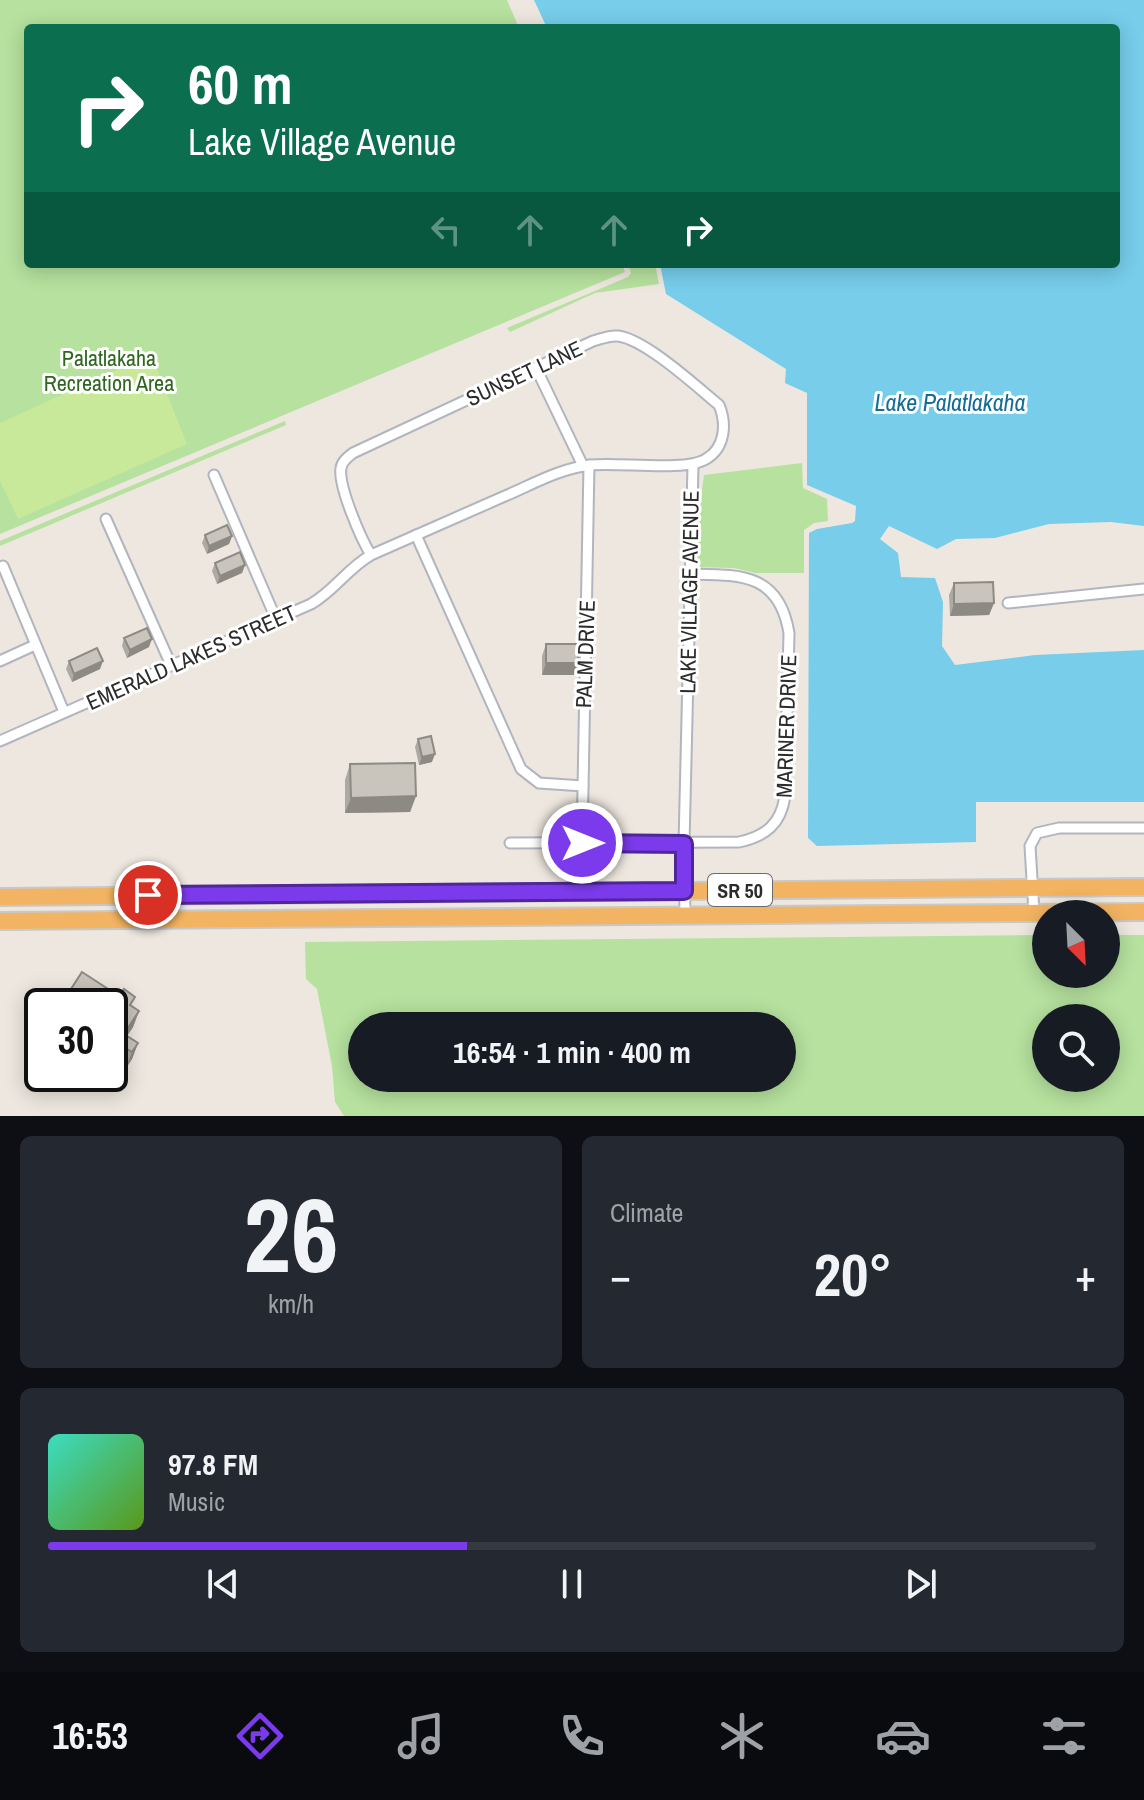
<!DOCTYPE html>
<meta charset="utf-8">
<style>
body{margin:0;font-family:"Archivo Narrow",sans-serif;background:#242831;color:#f1f3f6;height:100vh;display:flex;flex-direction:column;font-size:30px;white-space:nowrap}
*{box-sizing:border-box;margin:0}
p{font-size:26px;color:#9ea1a6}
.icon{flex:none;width:44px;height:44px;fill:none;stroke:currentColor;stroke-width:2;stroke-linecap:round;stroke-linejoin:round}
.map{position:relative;height:1116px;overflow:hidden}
.details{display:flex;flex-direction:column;gap:20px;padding:20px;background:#0d0f14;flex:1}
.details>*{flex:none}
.top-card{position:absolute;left:24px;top:24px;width:1096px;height:244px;border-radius:8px;box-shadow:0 4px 20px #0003;background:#0b6e4f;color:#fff;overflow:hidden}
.needle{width:52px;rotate:156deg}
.fabs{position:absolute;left:1032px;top:900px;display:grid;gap:16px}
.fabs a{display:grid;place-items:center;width:88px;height:88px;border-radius:50%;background:#171b24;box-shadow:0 4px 20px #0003;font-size:40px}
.speed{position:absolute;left:24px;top:988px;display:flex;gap:16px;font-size:40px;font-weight:700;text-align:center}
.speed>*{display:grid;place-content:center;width:104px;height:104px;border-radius:50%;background:#171b24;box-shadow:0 4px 20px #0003;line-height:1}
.speed .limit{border:4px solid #111;border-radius:12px;background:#fff;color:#111}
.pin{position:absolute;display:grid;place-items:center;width:68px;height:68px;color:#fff;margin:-34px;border:4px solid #fff;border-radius:50%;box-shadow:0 2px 8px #0007}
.me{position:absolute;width:88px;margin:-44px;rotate:90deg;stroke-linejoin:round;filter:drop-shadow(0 0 6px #0008)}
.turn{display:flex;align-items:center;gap:28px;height:168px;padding:0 32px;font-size:36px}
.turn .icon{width:104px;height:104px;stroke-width:2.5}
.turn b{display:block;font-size:56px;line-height:68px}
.lanes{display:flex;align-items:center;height:76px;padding:0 32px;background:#0003;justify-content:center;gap:40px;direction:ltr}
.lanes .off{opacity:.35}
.big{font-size:60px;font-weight:800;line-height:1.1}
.details .card{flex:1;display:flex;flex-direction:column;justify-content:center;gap:12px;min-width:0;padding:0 28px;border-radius:12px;background:#242831}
.details .dial{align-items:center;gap:0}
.dial b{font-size:104px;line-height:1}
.song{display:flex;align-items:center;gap:24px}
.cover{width:96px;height:96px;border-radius:12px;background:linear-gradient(135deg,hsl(170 70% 55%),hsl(90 70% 35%))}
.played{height:8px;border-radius:4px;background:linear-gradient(90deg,#7c3aed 40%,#363941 40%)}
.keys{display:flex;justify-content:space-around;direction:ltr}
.heat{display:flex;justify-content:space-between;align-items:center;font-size:44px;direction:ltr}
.details .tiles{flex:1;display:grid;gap:20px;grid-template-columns:1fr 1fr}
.card:last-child{grid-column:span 2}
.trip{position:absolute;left:348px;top:1012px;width:448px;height:80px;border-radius:40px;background:#171b24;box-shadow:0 4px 20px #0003;font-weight:800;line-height:80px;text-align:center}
.tabs{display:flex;height:128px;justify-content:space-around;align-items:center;background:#090b0e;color:#9ea1a6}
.tabs .icon{width:56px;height:56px}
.tabs .active{color:#7c3aed}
.tabs b{font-size:36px;color:#f1f3f6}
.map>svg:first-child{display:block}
</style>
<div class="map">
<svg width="1144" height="1116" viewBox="0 0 1144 1116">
<rect width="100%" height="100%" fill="#ede7df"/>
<g fill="#b6e19e" fill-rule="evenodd">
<polygon points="0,0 507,0 519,28 28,28 28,264 622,264 625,272 0,534"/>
<polygon points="628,264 655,264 659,284 595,293 510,332 507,328 628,277 631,273"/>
<polygon points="285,421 286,425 0,546 0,541"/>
<polygon points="802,463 803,488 827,499 828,521 814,523 804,530 804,573 755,573 734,568 695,567 696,534 704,475"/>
<path d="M1046 935V974H1106V935H1144V1116H344L335 1102 332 1066 317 989 306 979 305 942ZM1046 1018H1106V1078H1046ZM782 1026V1078H362V1026Z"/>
</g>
<polygon fill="#c8e89a" points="151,354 187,444 18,519 0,481 0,423"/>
<polygon fill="#77cdea" points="534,0 1144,0 1144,526 1111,522 1049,524 995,538 956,539 937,549 889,526 880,539 898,553 901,577 935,578 943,602 942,646 955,665 1035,655 1144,650 1144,802 976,802 976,842 817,846 808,838 809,533 817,529 852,523 855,521 856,506 807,485 807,393 785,383 786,369 666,294 660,264 1116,264 1116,28 547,28"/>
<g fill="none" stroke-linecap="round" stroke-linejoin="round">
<defs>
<g id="minor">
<polyline points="536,368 583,466"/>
<polyline points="214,475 276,619"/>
<polyline points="106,519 171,665"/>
<polyline points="416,535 521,769 539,783 583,786"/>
<polyline points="3,566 64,712"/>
<polyline points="1008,603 1144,589"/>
<polyline points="0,661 35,645"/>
<path d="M0 741 311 604C334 591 348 568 371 555 416 535 460 516 505 496 533 484 561 468 591 465 620 462 685 472 706 459 725 448 727 424 719 405 697 387 645 339 618 336 609 335 601 339 593 341L353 453C348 457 342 461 341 468 338 486 361 539 371 555"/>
<path d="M510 843 739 842C766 836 781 824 785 796L789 633C779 572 739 575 689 574"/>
<polyline points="582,843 589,465"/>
<polyline points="1034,913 1030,846 1037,833 1059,828 1144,828"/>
<polyline points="685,916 684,844 693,465"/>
</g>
<g id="trunk">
<polyline points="0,897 1144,887"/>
<polyline points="0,921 1144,912"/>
</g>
</defs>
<use href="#minor" stroke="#b2b5bf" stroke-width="13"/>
<use href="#trunk" stroke="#c8c8c8" stroke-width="20"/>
<use href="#minor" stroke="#fff" stroke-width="9"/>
<use href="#trunk" stroke="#f2b462" stroke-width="16"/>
</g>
<g fill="#ada9a3">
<polygon points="205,535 232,536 229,544 207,554 202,543"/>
<polygon points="215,563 245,565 242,573 217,584 212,571"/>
<polygon points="954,583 994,603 989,615 950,616 949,595"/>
<polygon points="124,638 149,647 127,658 122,646"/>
<polygon points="546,644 578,663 574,675 542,675 542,656"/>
<polygon points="69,661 100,669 72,682 66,669"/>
<polygon points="418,739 432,762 419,765 415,747"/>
<polygon points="350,764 416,796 410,812 345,813 345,780"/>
<polygon points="132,1006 139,1011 133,1027 127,1036 138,1043 132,1059 126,1068 113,1059"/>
<polygon points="73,1074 104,1074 98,1083 88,1077 84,1082"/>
</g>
<g fill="#8d8a84">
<polygon points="232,536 229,544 207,554 209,546"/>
<polygon points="245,565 242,573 217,584 220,576"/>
<polygon points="994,603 989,615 950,616 954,604"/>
<polygon points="152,639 149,647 127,658 130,650"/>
<polygon points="103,661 100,669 72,682 74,674"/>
<polygon points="546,663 578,663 574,675 542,675"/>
<polygon points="435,754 432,762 419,765 422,757"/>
<polygon points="416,796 410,812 345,813 351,798"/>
<polygon points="139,1011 133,1027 121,1045 124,1034"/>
<polygon points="138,1043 132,1059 126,1068 132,1052"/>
<polygon points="119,1044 113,1059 110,1064 110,1057"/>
</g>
<g fill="#c9c5bd" stroke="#8d8a84" stroke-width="2">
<polygon points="227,525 232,536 209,546 205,535"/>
<polygon points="240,552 245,565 220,576 215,563"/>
<polygon points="993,582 994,603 954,604 954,583"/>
<polygon points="147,628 152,639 130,650 124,638"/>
<polygon points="546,644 579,644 578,663 546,663"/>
<polygon points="97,648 103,661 74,674 69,661"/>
<polygon points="431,736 435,754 422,757 418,739"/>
<polygon points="415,763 416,796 351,798 350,764"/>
<polygon points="82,972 119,996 124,989 135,997 130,1005 139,1011 124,1034 138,1043 132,1052 119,1044 110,1057 110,1006 60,1006"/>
</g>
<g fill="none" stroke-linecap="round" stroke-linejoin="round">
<defs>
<polyline id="route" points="148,895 684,891 684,844 582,843"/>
</defs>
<use href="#route" stroke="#51269a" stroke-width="20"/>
<use href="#route" stroke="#7c3aed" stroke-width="14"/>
</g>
<g text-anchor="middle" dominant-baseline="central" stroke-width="6" stroke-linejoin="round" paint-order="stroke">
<rect fill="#fff" stroke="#6b6b6b" stroke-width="2" x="708" y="874" width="64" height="32" rx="6"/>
<g font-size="20" font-weight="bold" fill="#2c2c2c">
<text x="740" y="890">SR 50</text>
</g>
<g font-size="22" fill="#2e671e" stroke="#fff">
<text x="109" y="358">Palatlakaha<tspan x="109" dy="25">Recreation Area</tspan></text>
</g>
<g font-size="22" fill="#2c2c2c" stroke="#fff">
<text transform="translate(524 373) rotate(-25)">SUNSET LANE</text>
<text transform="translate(689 592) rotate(-89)">LAKE VILLAGE AVENUE</text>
<text transform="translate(585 654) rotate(-88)">PALM DRIVE</text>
<text transform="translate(191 657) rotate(-24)">EMERALD LAKES STREET</text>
<text transform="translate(786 726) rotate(-88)">MARINER DRIVE</text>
</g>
<g font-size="24" font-style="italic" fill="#136c99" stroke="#fff">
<text x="950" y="402">Lake Palatlakaha</text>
</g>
</g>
</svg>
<div class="fabs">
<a><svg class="needle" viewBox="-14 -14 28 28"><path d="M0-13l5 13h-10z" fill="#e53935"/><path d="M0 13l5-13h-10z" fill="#9ea1a6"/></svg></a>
<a><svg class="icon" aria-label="search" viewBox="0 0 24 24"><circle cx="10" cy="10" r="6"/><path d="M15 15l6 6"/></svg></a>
</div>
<div class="speed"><div class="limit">30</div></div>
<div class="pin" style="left:148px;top:895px;background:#d93025"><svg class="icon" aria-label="arrive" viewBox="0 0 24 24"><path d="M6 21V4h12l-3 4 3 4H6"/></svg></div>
<svg class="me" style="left:582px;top:843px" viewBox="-20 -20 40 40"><circle r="17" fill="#7c3aed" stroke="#fff" stroke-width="3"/><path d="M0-11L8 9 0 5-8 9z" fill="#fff"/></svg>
<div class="trip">16:54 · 1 min · 400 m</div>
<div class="top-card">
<div class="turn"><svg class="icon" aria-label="right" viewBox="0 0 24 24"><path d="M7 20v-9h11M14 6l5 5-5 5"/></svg><div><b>60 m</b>Lake Village Avenue</div></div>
<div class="lanes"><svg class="icon off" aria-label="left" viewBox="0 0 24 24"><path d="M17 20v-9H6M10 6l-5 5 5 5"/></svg><svg class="icon off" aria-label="ahead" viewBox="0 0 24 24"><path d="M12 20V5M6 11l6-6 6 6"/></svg><svg class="icon off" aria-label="ahead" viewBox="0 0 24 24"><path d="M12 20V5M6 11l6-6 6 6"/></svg><svg class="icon" aria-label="right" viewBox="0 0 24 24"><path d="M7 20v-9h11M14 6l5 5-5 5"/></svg></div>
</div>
</div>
<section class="details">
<div class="tiles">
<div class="card dial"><b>26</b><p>km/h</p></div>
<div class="card"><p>Climate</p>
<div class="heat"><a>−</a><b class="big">20°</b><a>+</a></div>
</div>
<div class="card">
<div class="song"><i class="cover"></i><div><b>97.8 FM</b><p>Music</p></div></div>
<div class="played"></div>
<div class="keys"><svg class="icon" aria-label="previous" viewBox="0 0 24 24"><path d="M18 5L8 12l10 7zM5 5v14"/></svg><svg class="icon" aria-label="pause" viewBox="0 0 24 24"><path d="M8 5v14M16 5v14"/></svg><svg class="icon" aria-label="next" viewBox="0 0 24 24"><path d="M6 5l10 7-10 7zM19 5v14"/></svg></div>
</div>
</div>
</section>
<nav class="tabs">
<b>16:53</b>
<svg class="icon active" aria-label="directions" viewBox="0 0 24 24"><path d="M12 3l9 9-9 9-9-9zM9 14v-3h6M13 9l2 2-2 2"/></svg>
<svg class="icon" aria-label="music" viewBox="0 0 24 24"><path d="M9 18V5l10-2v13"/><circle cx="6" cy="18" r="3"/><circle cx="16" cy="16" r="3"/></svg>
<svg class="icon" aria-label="phone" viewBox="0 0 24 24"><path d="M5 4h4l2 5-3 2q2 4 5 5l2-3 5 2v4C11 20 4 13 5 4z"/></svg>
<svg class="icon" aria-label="climate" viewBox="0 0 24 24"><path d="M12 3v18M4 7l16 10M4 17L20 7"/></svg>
<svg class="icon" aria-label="car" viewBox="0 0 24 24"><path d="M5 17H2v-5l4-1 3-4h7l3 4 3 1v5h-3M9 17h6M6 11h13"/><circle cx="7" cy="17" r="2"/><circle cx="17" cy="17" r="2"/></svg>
<svg class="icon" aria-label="filters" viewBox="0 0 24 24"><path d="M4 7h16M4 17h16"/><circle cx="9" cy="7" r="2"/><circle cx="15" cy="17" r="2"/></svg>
</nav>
